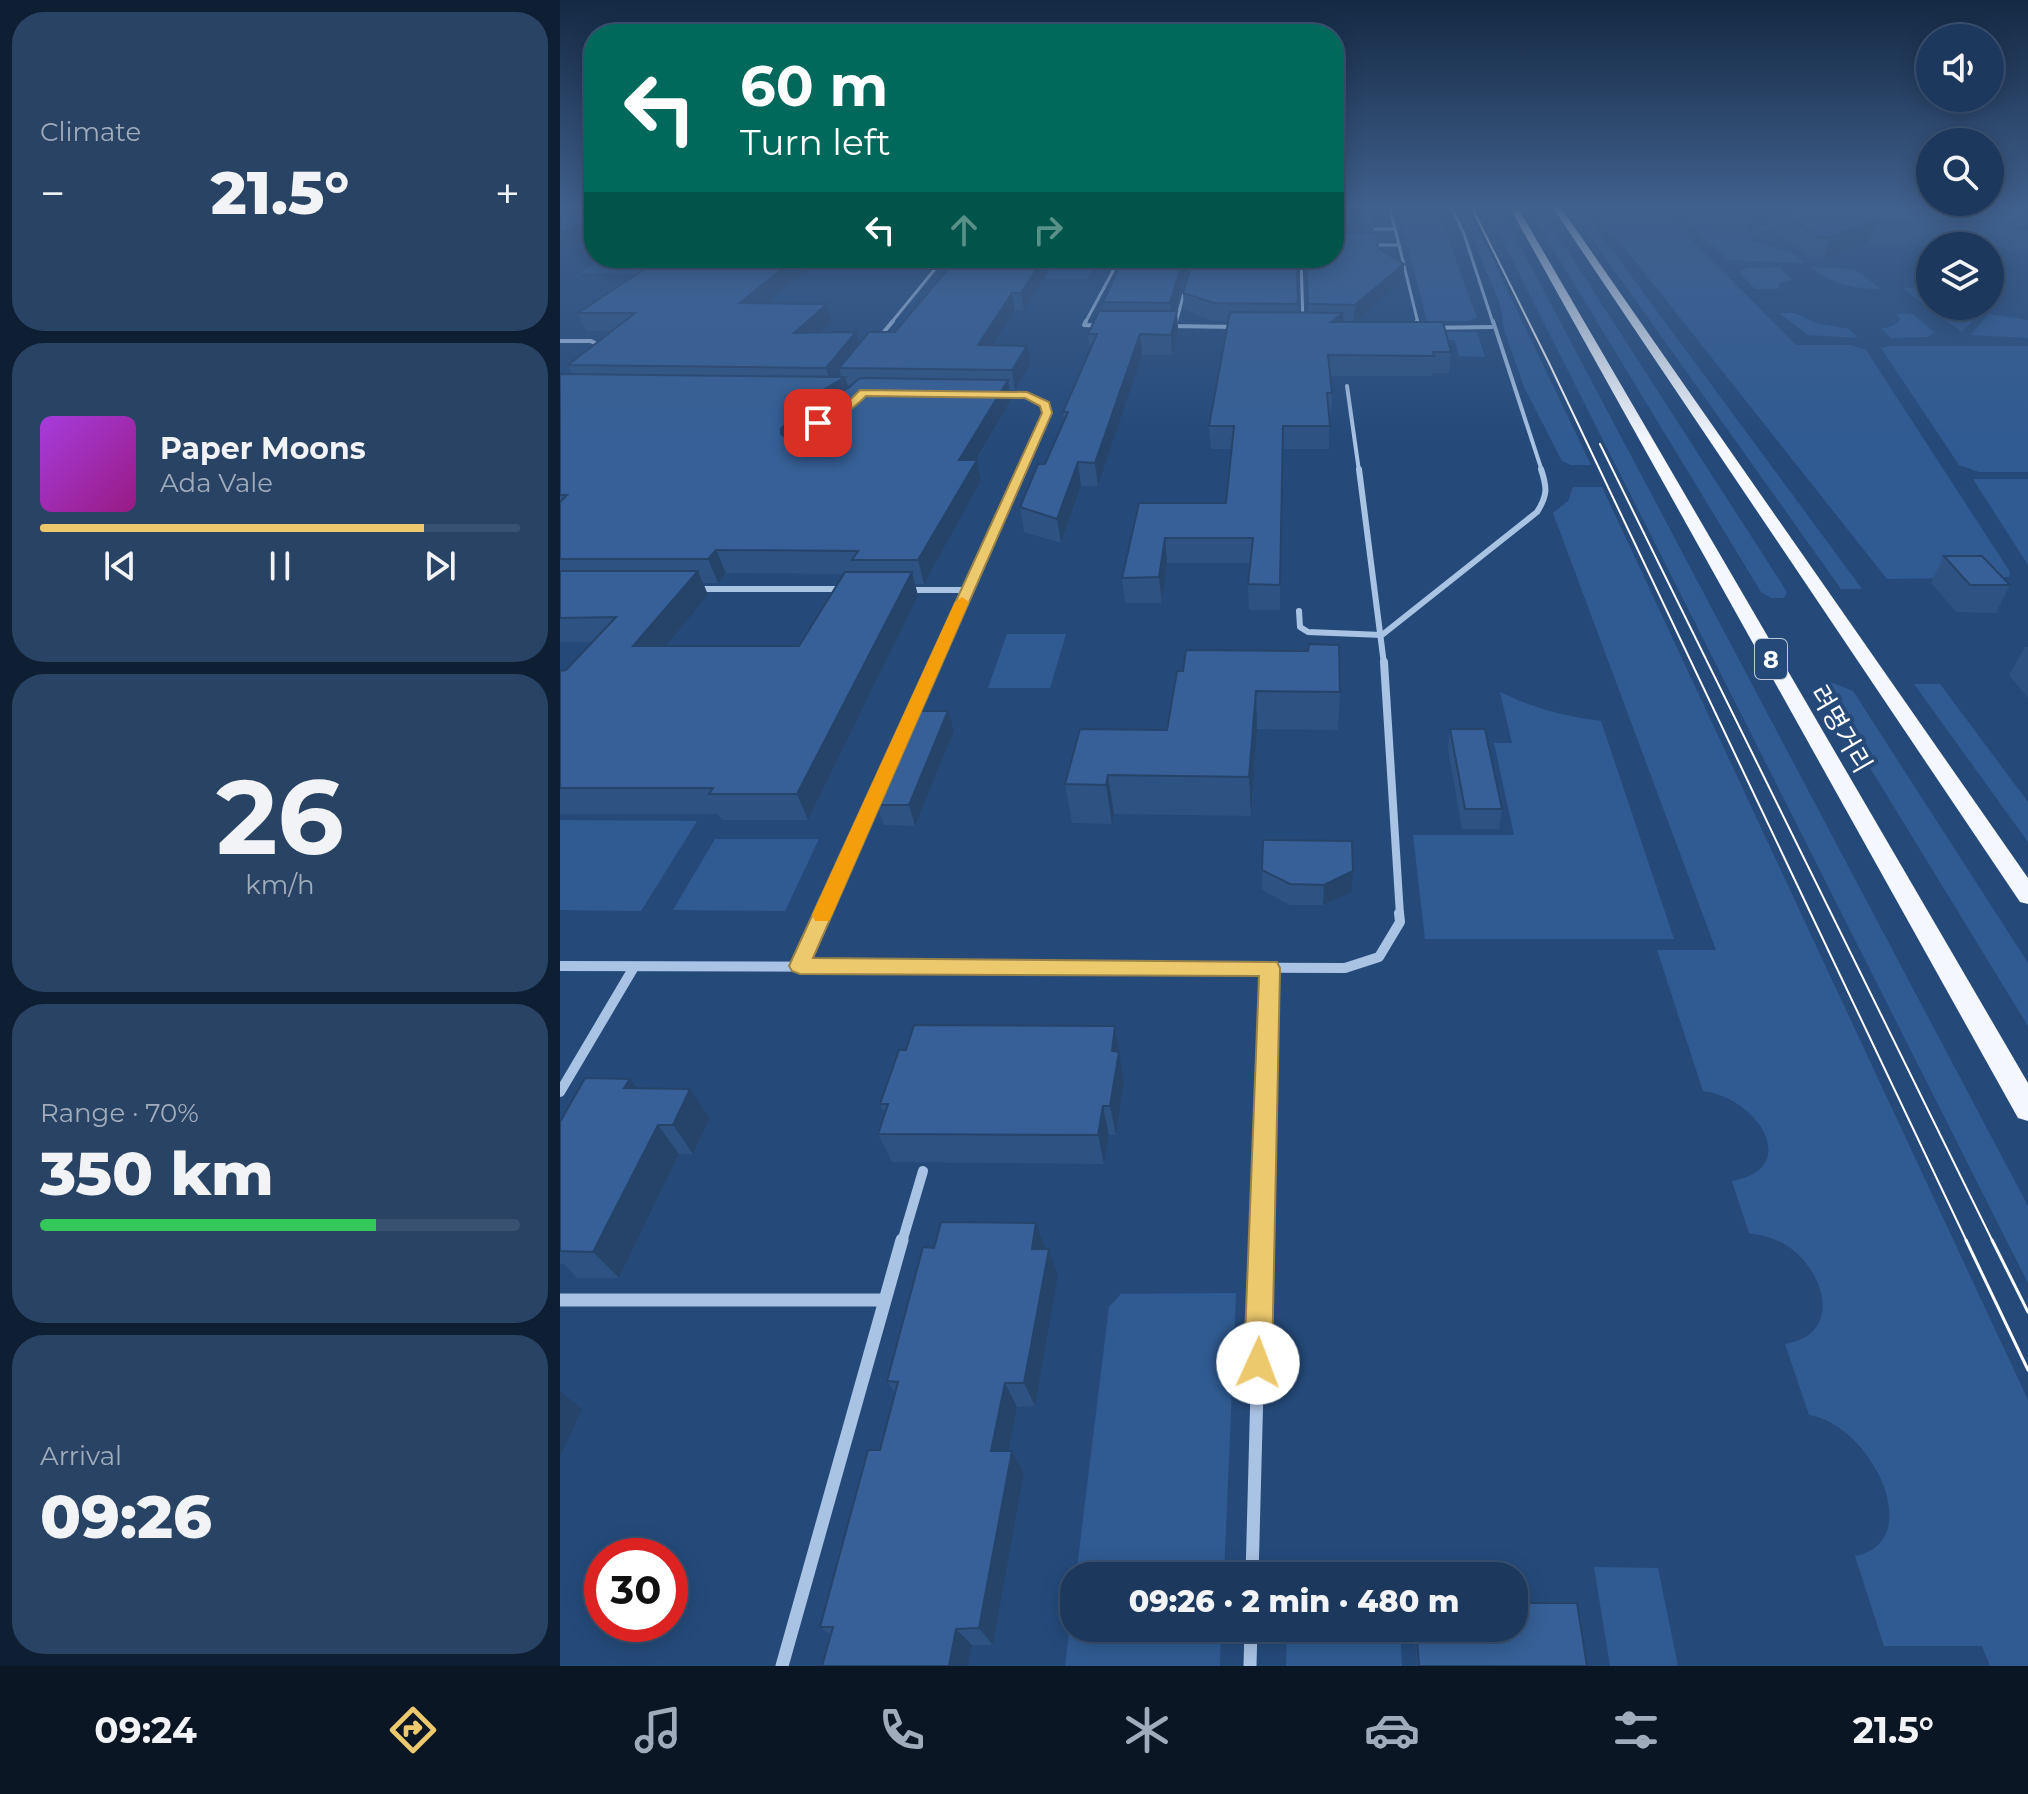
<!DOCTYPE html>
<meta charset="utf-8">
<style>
body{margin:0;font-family:Montserrat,"Noto Sans KR",sans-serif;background:#294365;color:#f1f3f6;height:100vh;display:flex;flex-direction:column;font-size:30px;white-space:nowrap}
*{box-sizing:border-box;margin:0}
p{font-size:26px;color:#a0acbb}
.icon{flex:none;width:44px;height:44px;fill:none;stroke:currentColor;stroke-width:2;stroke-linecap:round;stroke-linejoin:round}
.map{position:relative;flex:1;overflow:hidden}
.panel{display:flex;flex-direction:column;gap:12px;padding:12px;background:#0f1f33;width:560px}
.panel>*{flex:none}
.guide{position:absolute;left:24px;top:24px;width:760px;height:244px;border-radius:32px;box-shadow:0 4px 20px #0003,0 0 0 2px #3a5272;background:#00695c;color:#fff;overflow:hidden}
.controls{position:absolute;left:1356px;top:24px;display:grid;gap:16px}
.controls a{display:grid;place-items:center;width:88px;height:88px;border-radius:50%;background:#1c385c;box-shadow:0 4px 20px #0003,0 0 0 2px #3a5272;font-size:40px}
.speed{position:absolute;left:24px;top:1538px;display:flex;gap:16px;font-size:40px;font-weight:700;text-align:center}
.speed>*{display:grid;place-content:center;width:104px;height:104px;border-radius:50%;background:#1c385c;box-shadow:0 4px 20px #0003,0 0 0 2px #3a5272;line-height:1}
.speed .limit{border:12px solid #d22;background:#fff;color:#111}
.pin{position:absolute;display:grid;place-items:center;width:68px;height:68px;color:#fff;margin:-34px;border-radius:16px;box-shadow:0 4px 12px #0006}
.me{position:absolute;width:88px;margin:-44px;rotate:2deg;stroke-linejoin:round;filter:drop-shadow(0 0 6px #0008)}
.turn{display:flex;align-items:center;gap:28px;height:168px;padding:0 24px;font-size:36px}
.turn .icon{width:104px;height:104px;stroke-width:2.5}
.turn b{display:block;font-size:56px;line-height:68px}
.lanes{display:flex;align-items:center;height:76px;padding:0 24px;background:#0003;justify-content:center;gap:40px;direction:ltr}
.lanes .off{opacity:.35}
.big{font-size:60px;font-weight:800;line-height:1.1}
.panel .widget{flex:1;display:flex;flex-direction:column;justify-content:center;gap:12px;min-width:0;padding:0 28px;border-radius:32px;background:#294365}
.panel .dial{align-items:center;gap:0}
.dial b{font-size:104px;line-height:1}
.song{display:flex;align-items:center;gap:24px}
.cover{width:96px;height:96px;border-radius:12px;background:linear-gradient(135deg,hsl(280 70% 55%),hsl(310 70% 35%))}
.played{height:8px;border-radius:4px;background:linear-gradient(90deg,#edc96e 80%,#3a5272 80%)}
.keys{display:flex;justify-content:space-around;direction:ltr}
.heat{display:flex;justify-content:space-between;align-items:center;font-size:44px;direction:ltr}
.charge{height:12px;border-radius:6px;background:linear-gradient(90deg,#34c759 70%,#3a5272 0)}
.trip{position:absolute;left:500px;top:1562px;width:468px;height:80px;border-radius:32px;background:#1c385c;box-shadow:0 4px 20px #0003,0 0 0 2px #3a5272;font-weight:800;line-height:80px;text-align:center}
.tabs{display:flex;height:128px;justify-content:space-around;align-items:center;background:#0b1625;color:#a0acbb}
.tabs .icon{width:56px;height:56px}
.tabs .selected{color:#edc96e}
.tabs b{font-size:36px;color:#f1f3f6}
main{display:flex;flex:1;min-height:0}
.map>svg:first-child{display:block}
</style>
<main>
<section class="panel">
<div class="widget"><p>Climate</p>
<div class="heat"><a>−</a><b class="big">21.5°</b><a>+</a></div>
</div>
<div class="widget">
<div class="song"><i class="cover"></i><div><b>Paper Moons</b><p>Ada Vale</p></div></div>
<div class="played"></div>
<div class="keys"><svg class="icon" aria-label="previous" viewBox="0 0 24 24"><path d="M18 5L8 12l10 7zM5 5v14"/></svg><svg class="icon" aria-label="pause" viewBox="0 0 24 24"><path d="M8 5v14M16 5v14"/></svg><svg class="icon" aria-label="next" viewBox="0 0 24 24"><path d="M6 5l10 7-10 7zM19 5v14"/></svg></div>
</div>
<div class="widget dial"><b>26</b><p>km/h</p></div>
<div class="widget"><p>Range · 70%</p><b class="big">350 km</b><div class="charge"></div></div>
<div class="widget"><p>Arrival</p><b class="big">09:26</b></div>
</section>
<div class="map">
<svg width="1468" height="1666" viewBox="0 0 1468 1666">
<rect width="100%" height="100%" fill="#254a7a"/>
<g fill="#305b92">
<polygon points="837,208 877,208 917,318 907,321 867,321"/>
<polygon points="900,208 908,208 1031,465 1011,465 1002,461 964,387 944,330 940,304"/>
<polygon points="926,208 940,208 1468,1206 1468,1283"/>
<polygon points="968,208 980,208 1227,592 1224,598 1211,598 1201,592"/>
<polygon points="1010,208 1021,208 1302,589 1281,589"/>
<polygon points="1033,208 1100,208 1236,345 1291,345 1306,350 1450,572 1449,577 1327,579"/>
<polygon points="1113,208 1138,208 1130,210 1159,222 1152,231 1187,235 1195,226 1228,227 1232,230 1198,230 1190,240 1232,253 1244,263 1168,260"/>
<polygon points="417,259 539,259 528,279 400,279"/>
<polygon points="37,263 100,264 84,274 20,273"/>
<polygon points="1219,267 1232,280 1220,283 1218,289 1195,289 1179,272 1188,268"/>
<path d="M1250 267 1294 269 1321 289C1295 289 1270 284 1250 267Z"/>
<polygon points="1342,288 1354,288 1370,297 1370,306 1392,306 1420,313 1402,332"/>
<polygon points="1219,313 1235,313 1256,323 1289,329 1298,338 1248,335"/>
<polygon points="1337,314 1353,314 1375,333 1367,337 1332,338 1321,329 1333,326 1340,320"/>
<polygon points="1429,314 1468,320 1468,338 1410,335"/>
<polygon points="866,332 917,332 925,357 899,356 895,340 868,339"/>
<polygon points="1328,346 1468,346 1468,472 1419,472 1399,465 1321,348"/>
<polygon points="1413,479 1468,479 1468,565"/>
<path d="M1013 487H1042L1468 1400V1666H1430L1422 1646H1324L1295 1556C1368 1542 1312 1425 1249 1415L1225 1344C1285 1334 1264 1269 1226 1245 1215 1238 1202 1235 1189 1233L1172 1181C1243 1168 1198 1098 1143 1091L1097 950H1156L993 513 1008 501Z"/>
<polygon points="447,634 506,634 490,688 428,688"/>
<polygon points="1273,683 1293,691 1468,963 1468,1026 1263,691 1266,684"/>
<polygon points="1354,684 1380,684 1468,802 1468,842"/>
<path d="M940 692C973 708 1004 716 1041 721L1114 939H865L853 835H954L934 743H952Z"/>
<polygon points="0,820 137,821 81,911 0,910"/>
<polygon points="155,839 259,839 225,911 113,910"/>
<polygon points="676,1293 664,1576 516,1576 549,1307 561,1294"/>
<polygon points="727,1565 836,1565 837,1576 727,1576"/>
<polygon points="1034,1567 1098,1568 1118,1666 1050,1666"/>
<polygon points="514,1592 514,1628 661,1628 660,1666 505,1666"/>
<polygon points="727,1628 840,1628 842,1666 726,1666"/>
</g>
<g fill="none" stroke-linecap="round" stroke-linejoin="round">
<g stroke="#a9c3e4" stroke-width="3">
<polyline points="830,208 858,323"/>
<polyline points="892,208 904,234 933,323"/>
<polyline points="803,229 835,229"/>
<polyline points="807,245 838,245"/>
<polyline points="741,258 743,323"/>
<polyline points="331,323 384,258"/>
<polyline points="525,323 560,258"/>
<polyline points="616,323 625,289"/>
</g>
<g stroke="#a9c3e4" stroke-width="4">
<polyline points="526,321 524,325 542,326"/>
<polyline points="857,321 859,328 932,327"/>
<polyline points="933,321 982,471"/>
<polyline points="608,326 678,327"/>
<polyline points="615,326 616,321"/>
<polyline points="318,339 333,321"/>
<polyline points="0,341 31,341 44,348"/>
<polyline points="787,386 799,471"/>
<polyline points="443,394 476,398 487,413 461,471"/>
</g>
<g stroke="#a9c3e4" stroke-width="6">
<polyline points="799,469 824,664"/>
<polyline points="136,589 283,589"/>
<polyline points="348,590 408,590"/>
<path d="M739 611 740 627 748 632 822 635 977 512C988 495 987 487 981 469"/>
<polyline points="375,664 462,469"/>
</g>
<g stroke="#a9c3e4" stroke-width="8">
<polyline points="824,662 840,915"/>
<polyline points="263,915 376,662"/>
</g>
<g stroke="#a9c3e4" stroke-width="10">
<polyline points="0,966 785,968 819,957 840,922 839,913"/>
<polyline points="240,966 264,913"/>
<polyline points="0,1092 74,967"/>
<polyline points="342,1242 363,1171"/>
<polyline points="701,1242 709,968"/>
</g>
<g stroke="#a9c3e4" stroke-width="13">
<polyline points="0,1300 324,1300"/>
<polyline points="692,1576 701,1240"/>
<polyline points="222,1666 342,1240"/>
<polyline points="690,1666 691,1628"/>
</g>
<g fill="#f4f8fe" fill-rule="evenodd">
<polygon points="950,208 958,208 1468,1083 1468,1121 1458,1118"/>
<polygon points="993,208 1001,208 1468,878 1468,904 1460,902"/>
</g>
<g stroke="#fff" stroke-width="2">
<polyline points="912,208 989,363 1407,1242"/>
<polyline points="1040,444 1433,1242"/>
</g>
<g stroke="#fff" stroke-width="3">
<polyline points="1406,1240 1468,1370"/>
<polyline points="1432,1240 1468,1312"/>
</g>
</g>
<g fill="#2e5382" fill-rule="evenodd">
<polygon points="774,208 813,208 814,233 818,248 844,264 843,281 794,322 891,352 889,373 873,373 872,376 770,376 772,393 771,415 769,415 769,449 723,449 720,610 689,610 688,584 690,563 607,563 602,603 565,603 562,578 579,503 666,503 672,449 651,449 649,426 669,321 654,321 624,310 623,293 737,258 738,312 748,312 746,258 774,258"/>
<polygon points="1131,208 1468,208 1468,251 1449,251 1439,245 1310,244 1309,242 1263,260 1250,260 1201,219 1186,235 1153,231 1156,218 1130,210"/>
<path d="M101 258H303L294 267H249L206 303 272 322 260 333 299 344 335 332 497 258 464 310H455L433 345 467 346 470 365 455 390H450L451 400 417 460 421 481 364 584H355L358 596 248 820H162L158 814H0V671L6 670 33 642H0V374H13L8 365 52 331H26L18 313ZM166 573 284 574 239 646H105L148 595 143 583H158Z"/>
<polygon points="629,258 614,311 617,311 618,331 612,355 582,355 538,486 521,486 501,543 464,532 460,507 485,464 504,421 503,412 530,351 528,334 544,311 543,302"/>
<polygon points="1384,556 1450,585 1436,613 1396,612 1371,583"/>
<polygon points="1465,647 1468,647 1468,698 1449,675"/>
<polygon points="617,671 780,692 778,730 697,729 691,816 554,814 552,824 512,823 505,784 607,730"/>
<polygon points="890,729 942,809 939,829 902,829 888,749"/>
<polygon points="394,731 355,826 324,825 317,805"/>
<polygon points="702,870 793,871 792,892 763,905 730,905 702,890"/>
<polygon points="555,1026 564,1081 556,1135 549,1135 544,1164 332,1162 318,1134 325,1114 320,1104 346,1050"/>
<polygon points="77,1089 130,1089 150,1118 133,1154 119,1154 59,1278 17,1278 4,1264 0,1264 0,1122"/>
<polygon points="485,1249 498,1276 475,1406 457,1407 448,1451 452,1451 464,1473 433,1645 412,1645 408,1666 262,1666 271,1635 260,1627 320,1450 335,1393 327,1381"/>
<polygon points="854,1628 954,1628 1027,1666 857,1666"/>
</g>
<g fill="#26436a">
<polygon points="1196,208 1203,208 1201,219 1186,235 1192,213"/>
<polygon points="34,217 34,234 0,249 0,233"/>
<polygon points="1317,219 1309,242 1263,260 1270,237"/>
<polygon points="235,258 247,258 249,267 186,321 180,303"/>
<polygon points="292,258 303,258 294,267"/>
<polygon points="484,258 497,258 464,310 461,293"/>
<polygon points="624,258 629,258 612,321 610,303"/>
<polygon points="844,264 843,281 794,322 795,305"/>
<polygon points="452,293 455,310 421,364 418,345"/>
<polygon points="267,304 272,322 239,351 234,333"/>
<polygon points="617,311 618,331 612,355 611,335"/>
<polygon points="783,313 782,332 771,322"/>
<polygon points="296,332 301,351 279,368 281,375 274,384 285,377 291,397 228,455 221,434 221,429 248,399 271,386 266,368"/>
<polygon points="580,334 582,355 538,486 535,463"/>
<polygon points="467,346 470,365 455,390 452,370"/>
<polygon points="448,380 451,400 404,481 399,460"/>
<polygon points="723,426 723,449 720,610 720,585"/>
<polygon points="417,460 421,481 364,584 358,560"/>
<polygon points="518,462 521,486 501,543 497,519"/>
<polygon points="605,538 607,563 602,603 599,577"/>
<polygon points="156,550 166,573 158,583 148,559"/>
<polygon points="138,571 148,595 85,671 73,646"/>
<polygon points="352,572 358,596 248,820 237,794"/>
<polygon points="696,691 697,729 691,816 689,777"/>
<polygon points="388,711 394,731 355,826 349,805"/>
<polygon points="548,775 554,814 552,824 546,785"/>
<polygon points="793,871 792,892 763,905 764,885"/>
<polygon points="555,1026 564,1081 556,1135 550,1106 552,1051"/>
<polygon points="70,1079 91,1108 64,1088"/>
<polygon points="130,1089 150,1118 133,1154 113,1125"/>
<polygon points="543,1106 549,1135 544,1164 538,1135"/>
<polygon points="98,1125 119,1154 59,1278 33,1252"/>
<polygon points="476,1223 486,1250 472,1249"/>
<polygon points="489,1249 498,1276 475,1406 464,1383"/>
<polygon points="445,1383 457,1407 444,1473 431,1451"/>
<polygon points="0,1391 22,1409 0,1457"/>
<polygon points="452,1451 464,1473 433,1645 419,1628"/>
<polygon points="396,1629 412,1645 408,1666 389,1666"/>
</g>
<g fill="#366097" stroke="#26436a" stroke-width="2">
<polygon points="0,208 34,208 34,217 0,233"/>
<polygon points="1159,208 1196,208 1192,213"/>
<polygon points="1220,208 1468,208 1468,228 1459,228 1448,222 1318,222 1317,219 1270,237 1257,237"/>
<polygon points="774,217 814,218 815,225 774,225"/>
<polygon points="774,232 816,233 818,248 844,264 795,305 748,304 746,258 774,258"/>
<polygon points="101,258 235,258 180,303 267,304 234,333 296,332 266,368 8,365 75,313 18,313"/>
<polygon points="397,258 484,258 461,293 452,293 418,345 467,346 452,370 279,368 309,332 335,332"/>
<polygon points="563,258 624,258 610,303 543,302"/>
<polygon points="633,258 737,258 738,304 654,303 623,293"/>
<polygon points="539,311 617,311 611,335 580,334 535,463 518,462 497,519 460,507 478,464 485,464 508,412 503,412 537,334 528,334"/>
<polygon points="670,312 783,313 771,322 883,322 891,352 873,352 874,356 768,355 772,393 767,393 770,426 723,426 720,585 688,584 693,538 605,538 599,577 562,578 579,503 666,503 674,426 649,426"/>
<polygon points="0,374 285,377 248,399 221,429 221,434 225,437 255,406 287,389 300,378 448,380 399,460 417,460 358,560 292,560 298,551 156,550 148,559 0,559 0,502 7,495 0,495"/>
<polygon points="1384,556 1422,556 1450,585 1410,585"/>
<polygon points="0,571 138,571 73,646 239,646 285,572 352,572 237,794 149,794 153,788 0,788 0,671 6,670 56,617 0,618"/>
<polygon points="749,644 779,645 780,692 696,691 689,777 548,775 546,785 505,784 520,729 607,730 617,671 623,671 626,650 748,651"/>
<polygon points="360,711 388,711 349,805 317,805"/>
<polygon points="890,729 925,729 942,809 905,809"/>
<polygon points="703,840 792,841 793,871 764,885 730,884 702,870"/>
<polygon points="354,1025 555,1026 552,1051 559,1052 550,1106 543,1106 538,1135 318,1134 328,1104 320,1104 339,1050 346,1050"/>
<polygon points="25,1078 70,1079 64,1088 130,1089 113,1125 98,1125 33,1252 0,1251 0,1122"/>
<polygon points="381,1222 476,1223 472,1249 489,1249 464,1383 445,1383 431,1451 452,1451 419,1628 396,1629 389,1666 262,1666 273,1627 260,1627 308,1450 320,1450 338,1382 327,1381 363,1247 374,1248"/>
<polygon points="954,1603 1017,1603 1027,1666 859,1666 856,1628 954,1628"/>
</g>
<linearGradient id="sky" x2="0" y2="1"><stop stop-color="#142943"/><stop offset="0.47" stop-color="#40608d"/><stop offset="1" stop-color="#40608d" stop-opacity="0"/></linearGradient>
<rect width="1468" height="441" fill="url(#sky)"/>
<path fill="#edc96e" stroke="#9a8348" stroke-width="2" d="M300 390 467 392 489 402 492 413 253 958 717 962 720 968 712 1363 708 1373 698 1377 688 1373 684 1363 699 976 240 974 232 971 229 966 482 413 480 406 465 398 306 396C294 408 272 426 255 425V421L287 403Z"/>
<polygon fill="#f59e0b" points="402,597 409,602 272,915 269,921 255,921 252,915 395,602"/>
<g text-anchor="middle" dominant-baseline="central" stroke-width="8" stroke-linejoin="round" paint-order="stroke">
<rect fill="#254a7a" stroke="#bec9d7" stroke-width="2" x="1195" y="639" width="32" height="40" rx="6"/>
<g font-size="24" font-weight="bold" fill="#fff">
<text x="1211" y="659">8</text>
</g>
<g font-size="26" fill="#fff" stroke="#254a7a">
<text transform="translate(1281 729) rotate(60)">려명거리</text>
</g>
</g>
</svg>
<div class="controls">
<a><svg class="icon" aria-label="sound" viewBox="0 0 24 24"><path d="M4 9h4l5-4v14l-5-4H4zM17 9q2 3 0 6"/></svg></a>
<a><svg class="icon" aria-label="search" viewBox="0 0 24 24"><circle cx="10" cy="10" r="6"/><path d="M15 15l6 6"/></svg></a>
<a><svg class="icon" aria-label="layers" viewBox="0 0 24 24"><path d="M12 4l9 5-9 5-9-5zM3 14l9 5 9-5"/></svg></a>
</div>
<div class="speed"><div class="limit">30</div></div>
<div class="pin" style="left:258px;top:423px;background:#d93025"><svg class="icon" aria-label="arrive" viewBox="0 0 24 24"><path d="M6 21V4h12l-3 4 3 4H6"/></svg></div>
<svg class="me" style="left:698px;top:1363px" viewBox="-20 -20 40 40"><circle r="19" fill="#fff"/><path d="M0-13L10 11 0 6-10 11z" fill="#edc96e"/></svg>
<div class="trip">09:26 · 2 min · 480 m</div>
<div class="guide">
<div class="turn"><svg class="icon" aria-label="left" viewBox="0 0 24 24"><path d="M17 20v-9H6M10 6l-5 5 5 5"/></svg><div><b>60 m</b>Turn left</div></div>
<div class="lanes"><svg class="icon" aria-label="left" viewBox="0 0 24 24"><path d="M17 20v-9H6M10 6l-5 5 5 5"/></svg><svg class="icon off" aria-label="ahead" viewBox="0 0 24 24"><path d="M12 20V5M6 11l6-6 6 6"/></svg><svg class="icon off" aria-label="right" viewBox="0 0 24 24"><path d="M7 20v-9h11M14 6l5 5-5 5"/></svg></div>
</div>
</div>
</main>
<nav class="tabs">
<b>09:24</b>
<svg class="icon selected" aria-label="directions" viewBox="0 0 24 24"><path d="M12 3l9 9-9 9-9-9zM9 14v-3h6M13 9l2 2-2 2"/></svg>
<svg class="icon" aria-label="music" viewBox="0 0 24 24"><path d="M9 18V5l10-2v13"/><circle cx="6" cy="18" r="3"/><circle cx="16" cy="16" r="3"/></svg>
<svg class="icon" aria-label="phone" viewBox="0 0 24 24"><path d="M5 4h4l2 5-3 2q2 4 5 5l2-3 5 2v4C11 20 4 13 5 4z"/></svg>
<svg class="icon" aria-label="climate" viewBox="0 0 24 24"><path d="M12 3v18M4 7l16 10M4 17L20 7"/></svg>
<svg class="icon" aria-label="car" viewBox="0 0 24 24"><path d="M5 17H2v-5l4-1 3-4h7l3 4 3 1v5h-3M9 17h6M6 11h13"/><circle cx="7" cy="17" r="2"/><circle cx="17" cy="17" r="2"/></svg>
<svg class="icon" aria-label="filters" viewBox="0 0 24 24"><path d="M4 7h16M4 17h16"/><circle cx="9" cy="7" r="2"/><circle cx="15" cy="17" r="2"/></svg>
<b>21.5°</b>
</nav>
